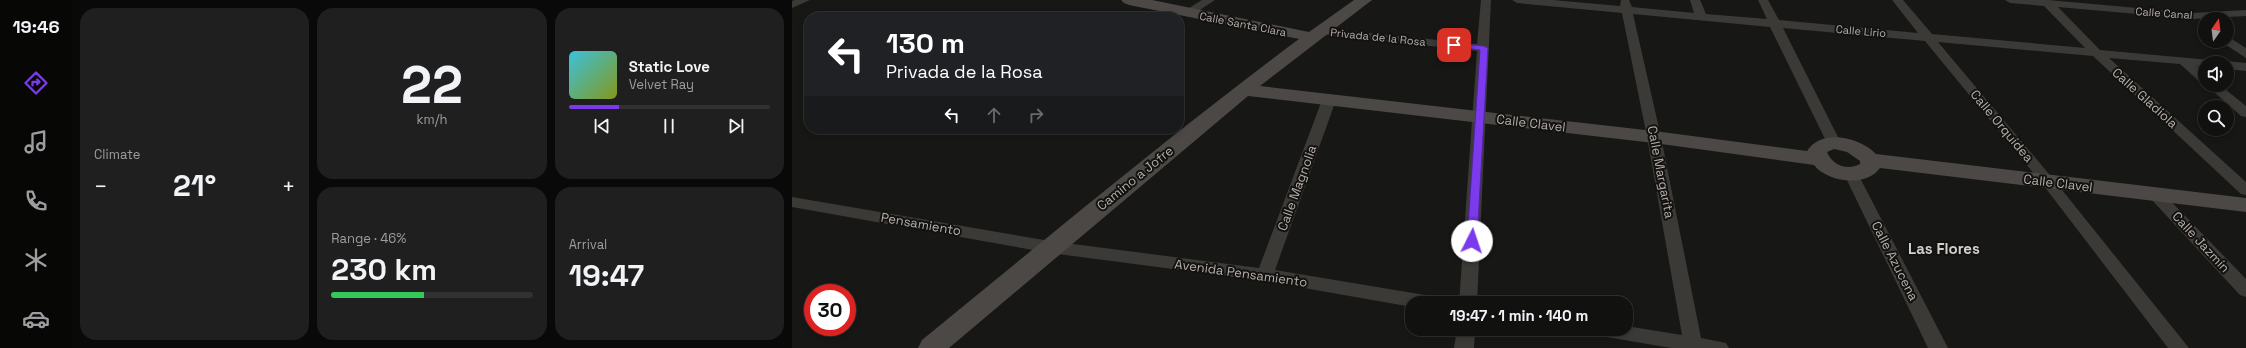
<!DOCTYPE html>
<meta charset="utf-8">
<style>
body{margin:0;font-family:"Space Grotesk",sans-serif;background:#1e1f1e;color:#f1f3f6;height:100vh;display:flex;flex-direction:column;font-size:15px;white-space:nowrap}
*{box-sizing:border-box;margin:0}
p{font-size:13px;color:#9c9d9f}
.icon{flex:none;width:22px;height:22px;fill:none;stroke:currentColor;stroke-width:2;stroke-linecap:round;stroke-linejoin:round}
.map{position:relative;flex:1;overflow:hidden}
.sheet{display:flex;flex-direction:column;gap:8px;padding:8px;background:#090909;width:720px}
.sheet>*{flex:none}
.hud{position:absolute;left:12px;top:12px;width:380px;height:122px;border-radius:16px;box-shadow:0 2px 6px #0003,0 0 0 1px #303130;background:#202124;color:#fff;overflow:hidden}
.needle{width:26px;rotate:14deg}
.tools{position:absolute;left:1406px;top:12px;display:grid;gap:8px}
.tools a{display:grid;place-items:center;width:36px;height:36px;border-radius:50%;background:#111110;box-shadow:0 2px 6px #0003,0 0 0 1px #303130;font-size:20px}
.speed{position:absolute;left:12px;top:284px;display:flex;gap:8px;font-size:20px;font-weight:700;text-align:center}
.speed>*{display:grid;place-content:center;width:52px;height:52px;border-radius:50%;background:#111110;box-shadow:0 2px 6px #0003,0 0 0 1px #303130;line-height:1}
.speed .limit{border:6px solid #d22;background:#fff;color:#111}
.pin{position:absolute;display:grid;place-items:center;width:34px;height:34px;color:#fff;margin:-17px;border-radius:8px;box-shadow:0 2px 6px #0006}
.me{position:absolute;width:44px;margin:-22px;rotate:4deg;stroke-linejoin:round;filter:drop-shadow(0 0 3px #0008)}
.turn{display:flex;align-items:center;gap:14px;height:84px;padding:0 16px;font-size:18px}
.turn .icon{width:52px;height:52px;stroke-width:2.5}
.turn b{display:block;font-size:28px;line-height:34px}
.lanes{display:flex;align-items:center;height:38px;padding:0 16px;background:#0003;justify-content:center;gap:20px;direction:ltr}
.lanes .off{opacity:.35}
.big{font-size:30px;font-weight:800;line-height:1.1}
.sheet .tile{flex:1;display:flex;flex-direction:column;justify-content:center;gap:6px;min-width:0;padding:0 14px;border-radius:16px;background:#1e1f1e}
.sheet .dial{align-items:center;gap:0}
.dial b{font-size:52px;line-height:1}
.song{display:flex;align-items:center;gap:12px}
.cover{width:48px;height:48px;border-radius:6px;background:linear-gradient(135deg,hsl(190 70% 55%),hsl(70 70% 35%))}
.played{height:4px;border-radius:2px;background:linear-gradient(90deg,#7c3aed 25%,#303130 25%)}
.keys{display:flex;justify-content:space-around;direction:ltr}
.heat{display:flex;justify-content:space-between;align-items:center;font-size:22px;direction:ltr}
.charge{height:6px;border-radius:3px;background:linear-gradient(90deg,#34c759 46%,#303130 0)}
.sheet .tiles{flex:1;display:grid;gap:8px;grid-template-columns:repeat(3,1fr)}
.tile:first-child{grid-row:span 2}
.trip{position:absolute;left:613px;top:296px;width:228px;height:40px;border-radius:16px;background:#111110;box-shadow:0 2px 6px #0003,0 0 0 1px #303130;font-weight:800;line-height:40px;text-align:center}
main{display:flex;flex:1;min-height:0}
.dock{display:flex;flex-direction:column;width:72px;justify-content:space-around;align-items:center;background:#070706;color:#9c9d9f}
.dock .icon{width:28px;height:28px}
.dock .current{color:#7c3aed}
.dock b{font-size:18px;color:#f1f3f6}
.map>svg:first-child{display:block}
</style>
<main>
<nav class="dock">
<b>19:46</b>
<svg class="icon current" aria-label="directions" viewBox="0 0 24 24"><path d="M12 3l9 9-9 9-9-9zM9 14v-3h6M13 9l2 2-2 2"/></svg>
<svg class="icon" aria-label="music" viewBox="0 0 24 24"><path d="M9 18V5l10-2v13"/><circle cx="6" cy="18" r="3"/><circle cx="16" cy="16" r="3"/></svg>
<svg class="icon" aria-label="phone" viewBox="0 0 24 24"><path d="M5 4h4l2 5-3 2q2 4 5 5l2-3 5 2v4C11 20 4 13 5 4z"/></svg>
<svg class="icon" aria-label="climate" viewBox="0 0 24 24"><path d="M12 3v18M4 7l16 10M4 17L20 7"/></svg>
<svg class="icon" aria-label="car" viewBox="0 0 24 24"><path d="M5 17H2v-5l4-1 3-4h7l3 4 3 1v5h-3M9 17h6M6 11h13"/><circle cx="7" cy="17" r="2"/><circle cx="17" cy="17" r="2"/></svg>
</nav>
<section class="sheet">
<div class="tiles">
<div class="tile"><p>Climate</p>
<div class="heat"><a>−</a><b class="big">21°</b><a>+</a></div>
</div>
<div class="tile dial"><b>22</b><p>km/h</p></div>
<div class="tile">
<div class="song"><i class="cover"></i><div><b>Static Love</b><p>Velvet Ray</p></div></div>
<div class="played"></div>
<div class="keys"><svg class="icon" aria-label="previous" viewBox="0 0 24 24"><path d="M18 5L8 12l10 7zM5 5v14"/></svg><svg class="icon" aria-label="pause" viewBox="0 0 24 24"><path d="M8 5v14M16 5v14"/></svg><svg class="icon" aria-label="next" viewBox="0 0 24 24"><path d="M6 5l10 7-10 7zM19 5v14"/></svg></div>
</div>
<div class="tile"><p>Range · 46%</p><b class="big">230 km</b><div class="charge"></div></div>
<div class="tile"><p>Arrival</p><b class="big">19:47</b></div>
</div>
</section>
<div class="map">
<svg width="1454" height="348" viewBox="0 0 1454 348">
<rect width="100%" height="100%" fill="#171716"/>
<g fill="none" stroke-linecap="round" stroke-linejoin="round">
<g fill="#3c3a37" fill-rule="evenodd">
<polygon points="3,0 18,0 0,8 0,1"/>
<polygon points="410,0 423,0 400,15 392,15 390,13 392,11"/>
<polygon points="689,0 699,0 685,303 667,303 685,51 527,34 521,31 527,28 685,44"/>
<polygon points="720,0 761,0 828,6 829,0 837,0 840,7 902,13 898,0 908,0 914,14 975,19 966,0 976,0 987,20 1126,33 1100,0 1111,0 1140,34 1293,48 1252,6 1218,3 1213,0 1256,0 1401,13 1454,10 1454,16 1401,19 1266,7 1308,50 1418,60 1420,63 1413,63 1413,67 1405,66 1413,72 1413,83 1408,82 1388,64 1317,58 1454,182 1454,195 1449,194 1301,56 1146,42 1262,180 1397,348 1376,348 1252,186 1133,41 991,28 1049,143 1042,147 1035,143 978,27 841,14 869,137 909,338 934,343 937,348 879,348 797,334 795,329 834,329 834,326 890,335 855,137 830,13 725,3"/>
<polygon points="1435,36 1454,48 1454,58 1431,43 1430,41 1435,41"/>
<polygon points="1435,61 1454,63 1454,71 1435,69 1435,63 1430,63"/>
<polygon points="1414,85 1428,85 1454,106 1454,117 1449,116"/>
<polygon points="537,96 544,100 483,270 639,296 645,298 648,303 620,303 620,307 473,281 258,253 0,207 0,197 258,241 467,268 530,100"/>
<polygon points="1059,169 1064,171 1066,174 1156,348 1136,348 1052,174 1054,171"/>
<polygon points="1364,190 1369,191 1454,279 1454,297 1448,295 1359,199 1356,195 1359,191"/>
<polygon points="665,329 683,329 682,348 662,348"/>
</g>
<path fill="#4c4845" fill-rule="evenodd" d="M329 0H360L517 32 562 0H580L468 86 862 131 1015 151C1029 128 1068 137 1084 154L1454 198V212L1088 168C1074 188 1035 182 1022 165L862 143 456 96 157 348H126L130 340C254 239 378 135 507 39L337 5 332 3ZM1042 149 1055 152 1068 161V164C1055 171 1040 165 1035 152Z"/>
</g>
<polygon fill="#7c3aed" stroke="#51269a" points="659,43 692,46 696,48 685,241 680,244 675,241 688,50 662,47 658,45"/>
<g text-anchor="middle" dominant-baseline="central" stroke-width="4" stroke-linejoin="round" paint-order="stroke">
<g font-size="11" fill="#b7aea8" stroke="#121211">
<text transform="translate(1372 13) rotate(4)">Calle Canal</text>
<text transform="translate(451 24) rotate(11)">Calle Santa Clara</text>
<text transform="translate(1069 31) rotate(5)">Calle Lirio</text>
<text transform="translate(586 37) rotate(6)">Privada de la Rosa</text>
</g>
<g font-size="13" fill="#b7aea8" stroke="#121211">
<text transform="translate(1353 98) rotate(42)">Calle Gladiola</text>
<text transform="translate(739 123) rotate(7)">Calle Clavel</text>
<text transform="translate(1210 126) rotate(50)">Calle Orquídea</text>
<text transform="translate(869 172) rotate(79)">Calle Margarita</text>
<text transform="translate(343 178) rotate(-39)">Camino a Jofre</text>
<text transform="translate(1266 183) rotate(7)">Calle Clavel</text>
<text transform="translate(505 188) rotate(-70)">Calle Magnolia</text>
<text transform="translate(129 224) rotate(10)">Pensamiento</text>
<text transform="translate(1409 242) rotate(47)">Calle Jazmín</text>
<text transform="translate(1103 261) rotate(63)">Calle Azucena</text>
<text transform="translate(449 273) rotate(8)">Avenida Pensamiento</text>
</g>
<g font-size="15" font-weight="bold" fill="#d3cec9" stroke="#121211">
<text x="1152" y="248">Las Flores</text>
</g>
</g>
</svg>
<div class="tools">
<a><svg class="needle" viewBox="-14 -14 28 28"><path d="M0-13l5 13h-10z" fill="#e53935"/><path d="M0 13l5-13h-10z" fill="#9c9d9f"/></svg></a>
<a><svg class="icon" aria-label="sound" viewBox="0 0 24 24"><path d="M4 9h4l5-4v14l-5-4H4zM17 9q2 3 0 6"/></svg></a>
<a><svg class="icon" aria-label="search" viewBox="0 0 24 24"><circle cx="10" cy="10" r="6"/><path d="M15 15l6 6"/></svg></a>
</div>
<div class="speed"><div class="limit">30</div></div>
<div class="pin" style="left:662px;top:45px;background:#d93025"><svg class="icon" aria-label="arrive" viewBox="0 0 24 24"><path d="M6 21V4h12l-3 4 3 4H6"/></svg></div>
<svg class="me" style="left:680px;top:241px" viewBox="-20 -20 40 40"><circle r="19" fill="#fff"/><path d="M0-13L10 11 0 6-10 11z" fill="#7c3aed"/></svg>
<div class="trip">19:47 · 1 min · 140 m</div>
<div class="hud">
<div class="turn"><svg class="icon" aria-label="left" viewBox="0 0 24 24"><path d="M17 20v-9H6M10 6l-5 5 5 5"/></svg><div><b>130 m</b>Privada de la Rosa</div></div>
<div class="lanes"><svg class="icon" aria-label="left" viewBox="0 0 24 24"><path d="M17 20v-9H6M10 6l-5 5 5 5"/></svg><svg class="icon off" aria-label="ahead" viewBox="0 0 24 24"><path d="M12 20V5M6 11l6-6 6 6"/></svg><svg class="icon off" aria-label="right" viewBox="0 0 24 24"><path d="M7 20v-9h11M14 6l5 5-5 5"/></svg></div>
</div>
</div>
</main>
